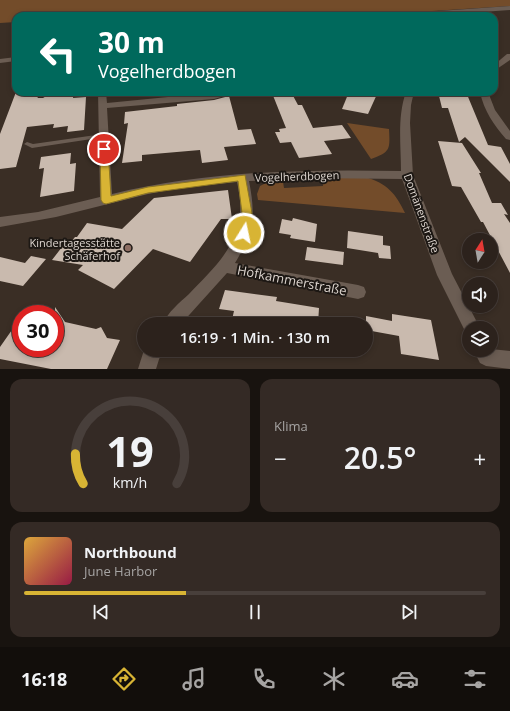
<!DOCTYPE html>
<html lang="de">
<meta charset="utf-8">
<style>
body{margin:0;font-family:"Open Sans",sans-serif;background:#342a25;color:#f1f3f6;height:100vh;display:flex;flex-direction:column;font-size:15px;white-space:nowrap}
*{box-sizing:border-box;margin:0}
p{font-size:13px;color:#a6a4a3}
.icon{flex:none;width:22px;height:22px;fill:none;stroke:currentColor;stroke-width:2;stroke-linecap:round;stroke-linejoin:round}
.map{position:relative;height:369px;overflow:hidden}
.details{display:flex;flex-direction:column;gap:10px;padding:10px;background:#18130f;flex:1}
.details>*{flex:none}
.banner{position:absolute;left:12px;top:12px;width:486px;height:84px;border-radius:12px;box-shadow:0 2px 6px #0003,0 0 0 1px #483f3b;background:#00695c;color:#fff;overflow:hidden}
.needle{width:26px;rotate:11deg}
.buttons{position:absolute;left:462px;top:233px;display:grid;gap:8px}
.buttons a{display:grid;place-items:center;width:36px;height:36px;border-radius:50%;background:#2c221c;box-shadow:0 2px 6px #0003,0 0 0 1px #483f3b;font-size:20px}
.speed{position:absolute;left:12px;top:305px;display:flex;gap:8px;font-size:20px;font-weight:700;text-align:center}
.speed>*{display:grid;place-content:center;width:52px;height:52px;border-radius:50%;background:#2c221c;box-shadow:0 2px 6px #0003,0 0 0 1px #483f3b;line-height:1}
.speed .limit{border:6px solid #d22;background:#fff;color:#111}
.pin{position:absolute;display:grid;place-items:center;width:34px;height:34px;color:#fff;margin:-17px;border:2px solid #fff;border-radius:50%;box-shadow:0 1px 4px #0007}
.me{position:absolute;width:44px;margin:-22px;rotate:10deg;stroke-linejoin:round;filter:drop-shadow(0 0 3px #0008)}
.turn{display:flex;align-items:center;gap:14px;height:84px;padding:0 20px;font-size:18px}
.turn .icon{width:52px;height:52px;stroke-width:2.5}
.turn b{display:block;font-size:28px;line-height:34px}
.big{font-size:30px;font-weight:600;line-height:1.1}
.details .tile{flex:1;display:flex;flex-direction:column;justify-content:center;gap:6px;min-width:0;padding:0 14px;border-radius:12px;background:#342a25}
.details .dial{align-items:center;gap:0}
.dial svg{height:104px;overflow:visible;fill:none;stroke:#483f3b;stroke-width:7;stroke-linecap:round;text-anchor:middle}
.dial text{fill:#f1f3f6;stroke:none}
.song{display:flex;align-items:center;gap:12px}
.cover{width:48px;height:48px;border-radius:6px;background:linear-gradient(135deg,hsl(40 70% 55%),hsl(340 70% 35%))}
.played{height:4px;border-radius:2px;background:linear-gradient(90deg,#d8b434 35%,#483f3b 35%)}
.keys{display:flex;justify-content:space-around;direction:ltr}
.heat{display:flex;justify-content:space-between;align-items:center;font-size:22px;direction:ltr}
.details .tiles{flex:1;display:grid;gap:10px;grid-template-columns:1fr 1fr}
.tile:last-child{grid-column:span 2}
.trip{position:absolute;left:137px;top:317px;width:236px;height:40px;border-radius:20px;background:#2c221c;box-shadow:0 2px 6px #0003,0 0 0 1px #483f3b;font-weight:600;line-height:40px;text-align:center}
.menu{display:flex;height:64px;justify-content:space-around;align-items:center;background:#120e0b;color:#a6a4a3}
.menu .icon{width:28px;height:28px}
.menu .active{color:#d8b434}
.menu b{font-size:18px;color:#f1f3f6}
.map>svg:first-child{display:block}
</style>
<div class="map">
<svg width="510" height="369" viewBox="0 0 510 369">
<rect width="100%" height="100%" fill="#3a2e25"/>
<g fill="#734c2a">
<polygon points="0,0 510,0 510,6 417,12 419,16 16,16 16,22 0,23"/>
<path d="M347 123 389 129C390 149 391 152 371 159Z"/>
<path d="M365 177C387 183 396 194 405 213L258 200 257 194 260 186 268 182H283L284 188 323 186 322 178Z"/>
</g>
<g fill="#c9baae">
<polygon points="16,92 40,92 36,95 38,98 43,98 53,92 74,92 73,98 86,97 84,130 67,132 68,126 53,128 54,124 27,127 16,167 0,169 0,134"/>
<polygon points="291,92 298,105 302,105 313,128 342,125 351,138 324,141 332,154 299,158 291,142 280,143 275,132 280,132 279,129 286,128 272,93"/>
<polygon points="349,92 378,92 368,114 342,109"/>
<polygon points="438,92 466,92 488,145 501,147 510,164 510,182 465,137 459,142 448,108 442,108"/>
<polygon points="229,96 238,130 251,129 256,144 224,147 228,160 202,163 200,150 142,155 142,161 122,163 128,123 124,124 125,112 177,106 177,104 214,100"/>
<polygon points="438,141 462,143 481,173 479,173 492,203 501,203 508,215 504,214 510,223 510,273 483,222 481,222 461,187 452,186"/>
<polygon points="71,153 70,164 76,163 74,191 40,197 44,168 39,169 41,157"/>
<polygon points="228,190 232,219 221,219 190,262 153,249 114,289 78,270 83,265 52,260 62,247 65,248 69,242 71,242 75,237 77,237 87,223 122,229 154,198"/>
<polygon points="293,218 317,224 315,242 290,238 291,235 279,233 282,219 292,221"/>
<polygon points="348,231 383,236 383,245 390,246 391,259 379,258 378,253 347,248"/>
<polygon points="307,247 344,252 343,265 305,260"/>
<polygon points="31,256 46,259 23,286 0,281 0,257 25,263"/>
<polygon points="225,290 277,297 276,301 319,308 318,324 231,324 234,311 219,309"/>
<polygon points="55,307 65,322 96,329 101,327 107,338 120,340 107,369 51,369 0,359 0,347 21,317 21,348 55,348"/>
<polygon points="392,314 431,320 439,360 401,354 399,336 366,330 366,316 392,321"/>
</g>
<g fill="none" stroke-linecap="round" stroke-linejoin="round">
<g fill="#6b5d53" fill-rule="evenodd">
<polygon points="42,92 52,92 42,97 38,97 38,95"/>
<polygon points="103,134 106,136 105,137 32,148 24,144 27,142 33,144"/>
</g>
<g fill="#6b5d53" fill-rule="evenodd">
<polygon points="510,6 510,10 424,16 421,14 424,12"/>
<polygon points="507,54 510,54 510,60 494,71 494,65"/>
<polygon points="16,57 16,61 0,63 0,59"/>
<path d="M98 92H106L107 103 219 92H233L232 94 214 99 107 108 112 194C207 171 304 169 401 171 401 145 397 117 406 92H414L411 105 410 123 413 175 452 274 480 328H469V335L466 333 437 275 402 179 309 178 249 181C256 217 254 231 235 263L358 285 364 287 366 292 364 297 358 299 227 273 181 324H163C168 312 179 303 189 294 211 271 239 246 240 212 241 202 239 192 237 182L180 188 148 194 56 217 0 227V217L38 212 100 197Z"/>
<path d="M480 92H488L495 110 510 131V140L506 139C494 125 484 111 480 92Z"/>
<polygon points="491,349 510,351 510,369 486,366 480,363 477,357 480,351"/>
<polygon points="144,350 162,350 156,369 138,369"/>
</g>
</g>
<polygon fill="#d8b434" stroke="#8c7522" points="104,146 108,149 111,196 148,187 245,175 252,213 247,236 240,236 238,233 242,213 238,181 148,193 106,204 103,203 101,200 100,149"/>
<circle fill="#8d6e63" stroke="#1d1814" stroke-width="1.5" cx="128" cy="248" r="4"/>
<g text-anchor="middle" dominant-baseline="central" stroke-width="4" stroke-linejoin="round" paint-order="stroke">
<g font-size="11" fill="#ddd5cf" stroke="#1d1814">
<text transform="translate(297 176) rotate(-2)">Vogelherdbogen</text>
<text transform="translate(422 213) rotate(70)">Domänenstraße</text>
</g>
<g font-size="11" fill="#ddd5cf" stroke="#1d1814" text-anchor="end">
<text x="120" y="242">Kindertagesstätte<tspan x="120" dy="13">Schäferhof</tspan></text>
</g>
<g font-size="13" fill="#ddd5cf" stroke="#1d1814">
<text transform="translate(292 280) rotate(11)">Hofkammerstraße</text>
</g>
</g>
</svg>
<div class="buttons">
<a><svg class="needle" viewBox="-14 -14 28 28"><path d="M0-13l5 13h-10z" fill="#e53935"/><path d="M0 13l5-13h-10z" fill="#a6a4a3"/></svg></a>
<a><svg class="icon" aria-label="sound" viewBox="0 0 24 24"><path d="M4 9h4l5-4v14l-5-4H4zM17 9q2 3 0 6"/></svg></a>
<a><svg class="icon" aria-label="layers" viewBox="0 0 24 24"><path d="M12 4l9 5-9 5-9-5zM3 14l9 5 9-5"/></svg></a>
</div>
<div class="speed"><div class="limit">30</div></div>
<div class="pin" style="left:104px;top:149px;background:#d93025"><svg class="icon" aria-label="arrive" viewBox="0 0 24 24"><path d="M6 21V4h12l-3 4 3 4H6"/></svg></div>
<svg class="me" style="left:244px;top:233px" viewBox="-20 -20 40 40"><circle r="17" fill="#d8b434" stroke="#fff" stroke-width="3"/><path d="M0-11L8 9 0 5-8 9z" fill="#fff"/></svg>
<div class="trip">16:19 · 1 Min. · 130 m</div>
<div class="banner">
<div class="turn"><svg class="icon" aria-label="left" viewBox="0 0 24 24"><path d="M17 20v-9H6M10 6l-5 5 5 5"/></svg><div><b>30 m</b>Vogelherdbogen</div></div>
</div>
</div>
<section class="details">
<div class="tiles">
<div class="tile dial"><svg viewBox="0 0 100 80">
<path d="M14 69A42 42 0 1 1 86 69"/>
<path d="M14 69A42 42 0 0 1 8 46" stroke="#d8b434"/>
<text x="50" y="56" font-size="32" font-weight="700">19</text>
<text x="50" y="72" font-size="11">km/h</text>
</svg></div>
<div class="tile"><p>Klima</p>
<div class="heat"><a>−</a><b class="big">20.5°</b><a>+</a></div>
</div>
<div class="tile">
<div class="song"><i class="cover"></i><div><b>Northbound</b><p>June Harbor</p></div></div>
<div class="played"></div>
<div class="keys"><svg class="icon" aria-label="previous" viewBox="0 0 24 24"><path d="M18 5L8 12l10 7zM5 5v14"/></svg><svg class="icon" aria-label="pause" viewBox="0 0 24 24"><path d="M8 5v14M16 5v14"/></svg><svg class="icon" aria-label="next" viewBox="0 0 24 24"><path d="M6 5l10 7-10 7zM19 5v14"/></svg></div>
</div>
</div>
</section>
<nav class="menu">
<b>16:18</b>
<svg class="icon active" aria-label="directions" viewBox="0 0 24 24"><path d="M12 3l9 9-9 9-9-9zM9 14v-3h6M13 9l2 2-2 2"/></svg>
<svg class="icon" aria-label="music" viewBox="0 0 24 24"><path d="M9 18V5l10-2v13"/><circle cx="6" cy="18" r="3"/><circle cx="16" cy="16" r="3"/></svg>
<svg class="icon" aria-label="phone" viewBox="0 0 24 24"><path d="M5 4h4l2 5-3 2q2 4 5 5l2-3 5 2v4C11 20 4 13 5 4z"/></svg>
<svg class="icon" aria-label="climate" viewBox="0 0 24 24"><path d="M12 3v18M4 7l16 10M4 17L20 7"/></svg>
<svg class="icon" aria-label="car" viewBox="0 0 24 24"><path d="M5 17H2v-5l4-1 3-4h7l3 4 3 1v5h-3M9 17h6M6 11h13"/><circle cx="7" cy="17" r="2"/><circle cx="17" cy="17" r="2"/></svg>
<svg class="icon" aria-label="filters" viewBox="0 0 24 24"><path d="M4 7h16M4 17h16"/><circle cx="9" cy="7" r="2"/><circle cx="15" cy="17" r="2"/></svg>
</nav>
